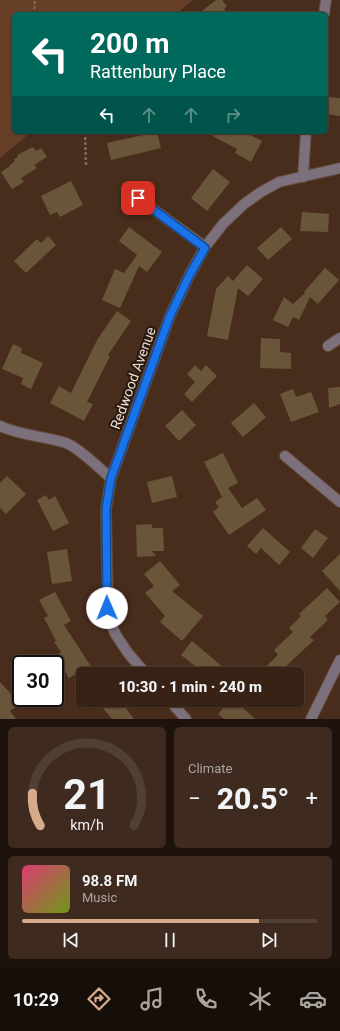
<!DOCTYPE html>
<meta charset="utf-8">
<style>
body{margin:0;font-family:Roboto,sans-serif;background:#3e2a1e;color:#f1f3f6;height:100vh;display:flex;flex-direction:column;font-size:15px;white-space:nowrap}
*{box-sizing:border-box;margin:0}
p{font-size:13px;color:#aaa4a0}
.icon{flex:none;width:22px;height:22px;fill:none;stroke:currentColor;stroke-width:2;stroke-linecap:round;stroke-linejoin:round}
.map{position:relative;height:719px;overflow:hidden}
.panel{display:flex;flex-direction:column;gap:8px;padding:8px;background:#1e130c;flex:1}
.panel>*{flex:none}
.top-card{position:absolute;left:12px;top:12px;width:316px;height:122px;border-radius:6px;box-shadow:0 1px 3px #0004,0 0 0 1px #513f34;background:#00695c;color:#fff;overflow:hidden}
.speed{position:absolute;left:12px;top:655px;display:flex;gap:8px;font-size:20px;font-weight:700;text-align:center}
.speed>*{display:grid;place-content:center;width:52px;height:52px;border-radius:50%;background:#372215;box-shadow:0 1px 3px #0004,0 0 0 1px #513f34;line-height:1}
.speed .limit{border:2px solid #111;border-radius:6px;background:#fff;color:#111}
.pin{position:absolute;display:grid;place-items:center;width:34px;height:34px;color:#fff;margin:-17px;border-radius:8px;box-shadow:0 2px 6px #0006}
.me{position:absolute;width:44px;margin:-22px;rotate:359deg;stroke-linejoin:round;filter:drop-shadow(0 0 3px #0008)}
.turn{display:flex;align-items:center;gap:14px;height:84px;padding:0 12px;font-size:18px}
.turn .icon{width:52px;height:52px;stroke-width:2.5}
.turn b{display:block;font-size:28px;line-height:34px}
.lanes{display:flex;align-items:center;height:38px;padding:0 12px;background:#0003;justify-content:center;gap:20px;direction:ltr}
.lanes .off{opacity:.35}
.big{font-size:30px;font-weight:800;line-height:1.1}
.panel .tile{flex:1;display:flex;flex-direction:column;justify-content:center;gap:6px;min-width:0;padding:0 14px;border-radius:6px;background:#3e2a1e}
.panel .dial{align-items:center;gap:0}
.dial svg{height:104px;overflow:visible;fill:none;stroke:#513f34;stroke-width:7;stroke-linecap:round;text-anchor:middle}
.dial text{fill:#f1f3f6;stroke:none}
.song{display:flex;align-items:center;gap:12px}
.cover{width:48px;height:48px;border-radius:6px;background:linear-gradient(135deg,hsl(340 70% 55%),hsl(80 70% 35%))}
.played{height:4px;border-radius:2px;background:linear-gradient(90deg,#d6ab8b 80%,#513f34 80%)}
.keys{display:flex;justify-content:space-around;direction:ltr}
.heat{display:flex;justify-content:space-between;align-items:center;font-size:22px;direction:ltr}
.panel .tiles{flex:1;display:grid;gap:8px;grid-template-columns:1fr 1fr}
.tile:last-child{grid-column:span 2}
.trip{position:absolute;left:76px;top:667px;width:228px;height:40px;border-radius:6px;background:#372215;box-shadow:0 1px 3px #0004,0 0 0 1px #513f34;font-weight:800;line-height:40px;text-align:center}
.menu{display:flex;height:64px;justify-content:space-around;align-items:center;background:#160e08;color:#aaa4a0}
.menu .icon{width:28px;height:28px}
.menu .on{color:#d6ab8b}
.menu b{font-size:18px;color:#f1f3f6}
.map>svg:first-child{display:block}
</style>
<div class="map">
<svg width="340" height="719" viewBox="0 0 340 719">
<rect width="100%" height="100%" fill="#492d1c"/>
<polygon fill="#673f27" points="0,0 193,0 176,14 14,14 14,132 31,132 0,158"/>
<g fill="#695539">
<polygon points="216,0 222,0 227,6 224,9 228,14 198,14"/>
<polygon points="327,97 340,98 340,116 326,114"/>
<polygon points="157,132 161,148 111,160 107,143"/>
<polygon points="205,132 244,132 262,141 251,162 235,153 237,149"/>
<polygon points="33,147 36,151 41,148 47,157 34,165 37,168 21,178 24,182 12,189 1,172 10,166 10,165 15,161 14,159 18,157 17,155"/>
<polygon points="213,169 230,182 207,211 191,198"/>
<polygon points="71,181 83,205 60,217 57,212 50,215 41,196"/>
<polygon points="302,212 329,214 328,232 300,231"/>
<polygon points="129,227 162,252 147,272 139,266 120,308 102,300 115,269 124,273 137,255 119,241"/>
<polygon points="281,227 292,239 268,260 257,248"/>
<polygon points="48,236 56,245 26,273 14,261 37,239 41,243"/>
<polygon points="247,265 263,279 248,296 238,288 228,340 207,336 216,289 228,276 233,281"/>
<polygon points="325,268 339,280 318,304 310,297 299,320 293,317 288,327 273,320 284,297 293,304 305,293 304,292"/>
<polygon points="117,311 131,321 108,355 110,356 87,402 93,404 84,421 50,403 59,386 71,393 97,340"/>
<polygon points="261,338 280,339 280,352 291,353 291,369 260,368"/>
<polygon points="13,344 22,348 21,353 43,363 31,389 21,384 23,378 2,369"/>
<polygon points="195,365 201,371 206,365 217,376 192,402 184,394 195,382 187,374"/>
<polygon points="340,387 340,404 329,408 328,388"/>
<polygon points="293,389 296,397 311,392 319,412 291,422 280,394"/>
<polygon points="254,403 266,417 243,437 231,423"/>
<polygon points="182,410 196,425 179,441 165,426"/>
<polygon points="223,453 238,483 228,488 242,508 257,498 266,510 229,535 213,512 219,507 215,502 222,497 204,462"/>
<polygon points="7,476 26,494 6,514 0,508 0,483"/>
<polygon points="172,476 177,497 152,503 147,482"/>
<polygon points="46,495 49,500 55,496 69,523 53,531 37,500"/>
<polygon points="152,524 152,528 163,528 164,551 152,551 156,556 137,557 136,525"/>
<polygon points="263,528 290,552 279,565 261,548 256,554 247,546"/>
<polygon points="315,529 328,538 313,558 301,548"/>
<polygon points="67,549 72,581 52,584 47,552"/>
<polygon points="340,554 340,591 322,571"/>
<polygon points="160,561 180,585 172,591 203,616 182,641 160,622 165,616 145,593 154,586 144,574"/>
<polygon points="327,588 340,602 325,616 328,620 310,637 314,640 284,668 289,674 258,674 278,655 274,650 293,632 289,628 301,616 299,614"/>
<polygon points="55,592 71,621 64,625 96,674 83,674 83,685 74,675 69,678 65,671 55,677 55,664 44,664 61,652 54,642 56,641 44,618 48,616 39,600"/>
<polygon points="192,641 224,668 219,674 205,674 181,655"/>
<polygon points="0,682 11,694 13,693 21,703 10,711 16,719 0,719"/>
<polygon points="96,700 120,700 134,719 112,719"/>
<polygon points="231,700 234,700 255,719 224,719 218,714"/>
</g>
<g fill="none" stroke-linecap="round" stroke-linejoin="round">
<defs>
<g id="minor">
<polyline points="324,14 326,0"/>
<polyline points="303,177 305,145 306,132"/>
<polyline points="138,198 205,247"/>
<polyline points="328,346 340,338"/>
<path d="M0 426C21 436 45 436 66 443 78 447 100 469 111 478"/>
<polyline points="285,456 340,502"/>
<polyline points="146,674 128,653 116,635 108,618 106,509 111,478 170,316 189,276 205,247 223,224 244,204 261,192 279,182 340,168"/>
<polyline points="169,700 186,719"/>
<polyline points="311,719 340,660"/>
</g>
</defs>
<use href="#minor" stroke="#634939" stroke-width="12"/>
<g stroke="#806758" stroke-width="2.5" stroke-dasharray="3 2" stroke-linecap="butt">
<polyline points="34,14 35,0"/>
<polyline points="85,132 86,165"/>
</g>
<use href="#minor" stroke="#7c707c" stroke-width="10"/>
</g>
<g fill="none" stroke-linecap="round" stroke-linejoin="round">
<defs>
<polyline id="route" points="107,608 106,509 111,478 170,316 189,276 205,248 138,198"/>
</defs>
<use href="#route" stroke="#114b97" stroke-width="10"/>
<use href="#route" stroke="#1a73e8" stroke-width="7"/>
</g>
<g text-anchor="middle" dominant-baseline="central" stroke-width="4" stroke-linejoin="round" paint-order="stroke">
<g font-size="14" fill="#eedbd1" stroke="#261911">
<text transform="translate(133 378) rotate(-70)">Redwood Avenue</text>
</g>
</g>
</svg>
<div class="speed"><div class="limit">30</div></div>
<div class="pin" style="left:138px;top:198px;background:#d93025"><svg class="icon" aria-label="arrive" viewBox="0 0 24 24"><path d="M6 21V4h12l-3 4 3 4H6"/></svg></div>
<svg class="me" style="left:107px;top:608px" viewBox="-20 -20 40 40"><circle r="19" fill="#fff"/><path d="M0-13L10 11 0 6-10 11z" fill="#1a73e8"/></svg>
<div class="trip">10:30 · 1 min · 240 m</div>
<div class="top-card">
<div class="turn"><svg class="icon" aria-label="left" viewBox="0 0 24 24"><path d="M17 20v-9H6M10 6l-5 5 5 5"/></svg><div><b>200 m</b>Rattenbury Place</div></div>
<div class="lanes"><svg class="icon" aria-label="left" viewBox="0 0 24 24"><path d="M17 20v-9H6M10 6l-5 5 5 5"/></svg><svg class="icon off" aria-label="ahead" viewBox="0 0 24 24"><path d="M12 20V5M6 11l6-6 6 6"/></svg><svg class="icon off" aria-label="ahead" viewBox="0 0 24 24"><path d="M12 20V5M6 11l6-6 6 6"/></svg><svg class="icon off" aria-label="right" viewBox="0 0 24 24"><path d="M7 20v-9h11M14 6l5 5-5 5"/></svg></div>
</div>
</div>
<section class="panel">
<div class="tiles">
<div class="tile dial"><svg viewBox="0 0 100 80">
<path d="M14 69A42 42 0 1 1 86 69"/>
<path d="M14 69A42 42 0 0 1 8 44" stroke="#d6ab8b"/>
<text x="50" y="56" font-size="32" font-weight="700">21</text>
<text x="50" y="72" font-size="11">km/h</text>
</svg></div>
<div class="tile"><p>Climate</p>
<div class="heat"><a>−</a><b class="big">20.5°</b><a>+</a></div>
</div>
<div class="tile">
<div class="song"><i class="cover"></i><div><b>98.8 FM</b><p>Music</p></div></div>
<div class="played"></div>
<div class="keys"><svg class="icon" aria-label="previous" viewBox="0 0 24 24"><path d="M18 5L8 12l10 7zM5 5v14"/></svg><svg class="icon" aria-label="pause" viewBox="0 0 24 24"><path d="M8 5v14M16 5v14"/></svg><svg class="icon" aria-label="next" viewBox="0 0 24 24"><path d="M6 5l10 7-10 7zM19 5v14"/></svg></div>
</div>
</div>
</section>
<nav class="menu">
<b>10:29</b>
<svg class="icon on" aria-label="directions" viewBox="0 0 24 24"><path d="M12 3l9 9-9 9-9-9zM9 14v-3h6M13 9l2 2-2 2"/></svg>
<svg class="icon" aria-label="music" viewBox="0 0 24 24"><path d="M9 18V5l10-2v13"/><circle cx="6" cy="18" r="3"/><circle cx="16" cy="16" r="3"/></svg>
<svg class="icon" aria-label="phone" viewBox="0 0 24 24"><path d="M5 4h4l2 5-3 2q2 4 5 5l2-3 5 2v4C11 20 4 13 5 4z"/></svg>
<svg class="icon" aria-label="climate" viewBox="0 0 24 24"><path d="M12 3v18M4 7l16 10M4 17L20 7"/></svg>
<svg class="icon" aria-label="car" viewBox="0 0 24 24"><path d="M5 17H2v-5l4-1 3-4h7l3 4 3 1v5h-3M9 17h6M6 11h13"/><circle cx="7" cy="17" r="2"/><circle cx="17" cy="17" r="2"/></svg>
</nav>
